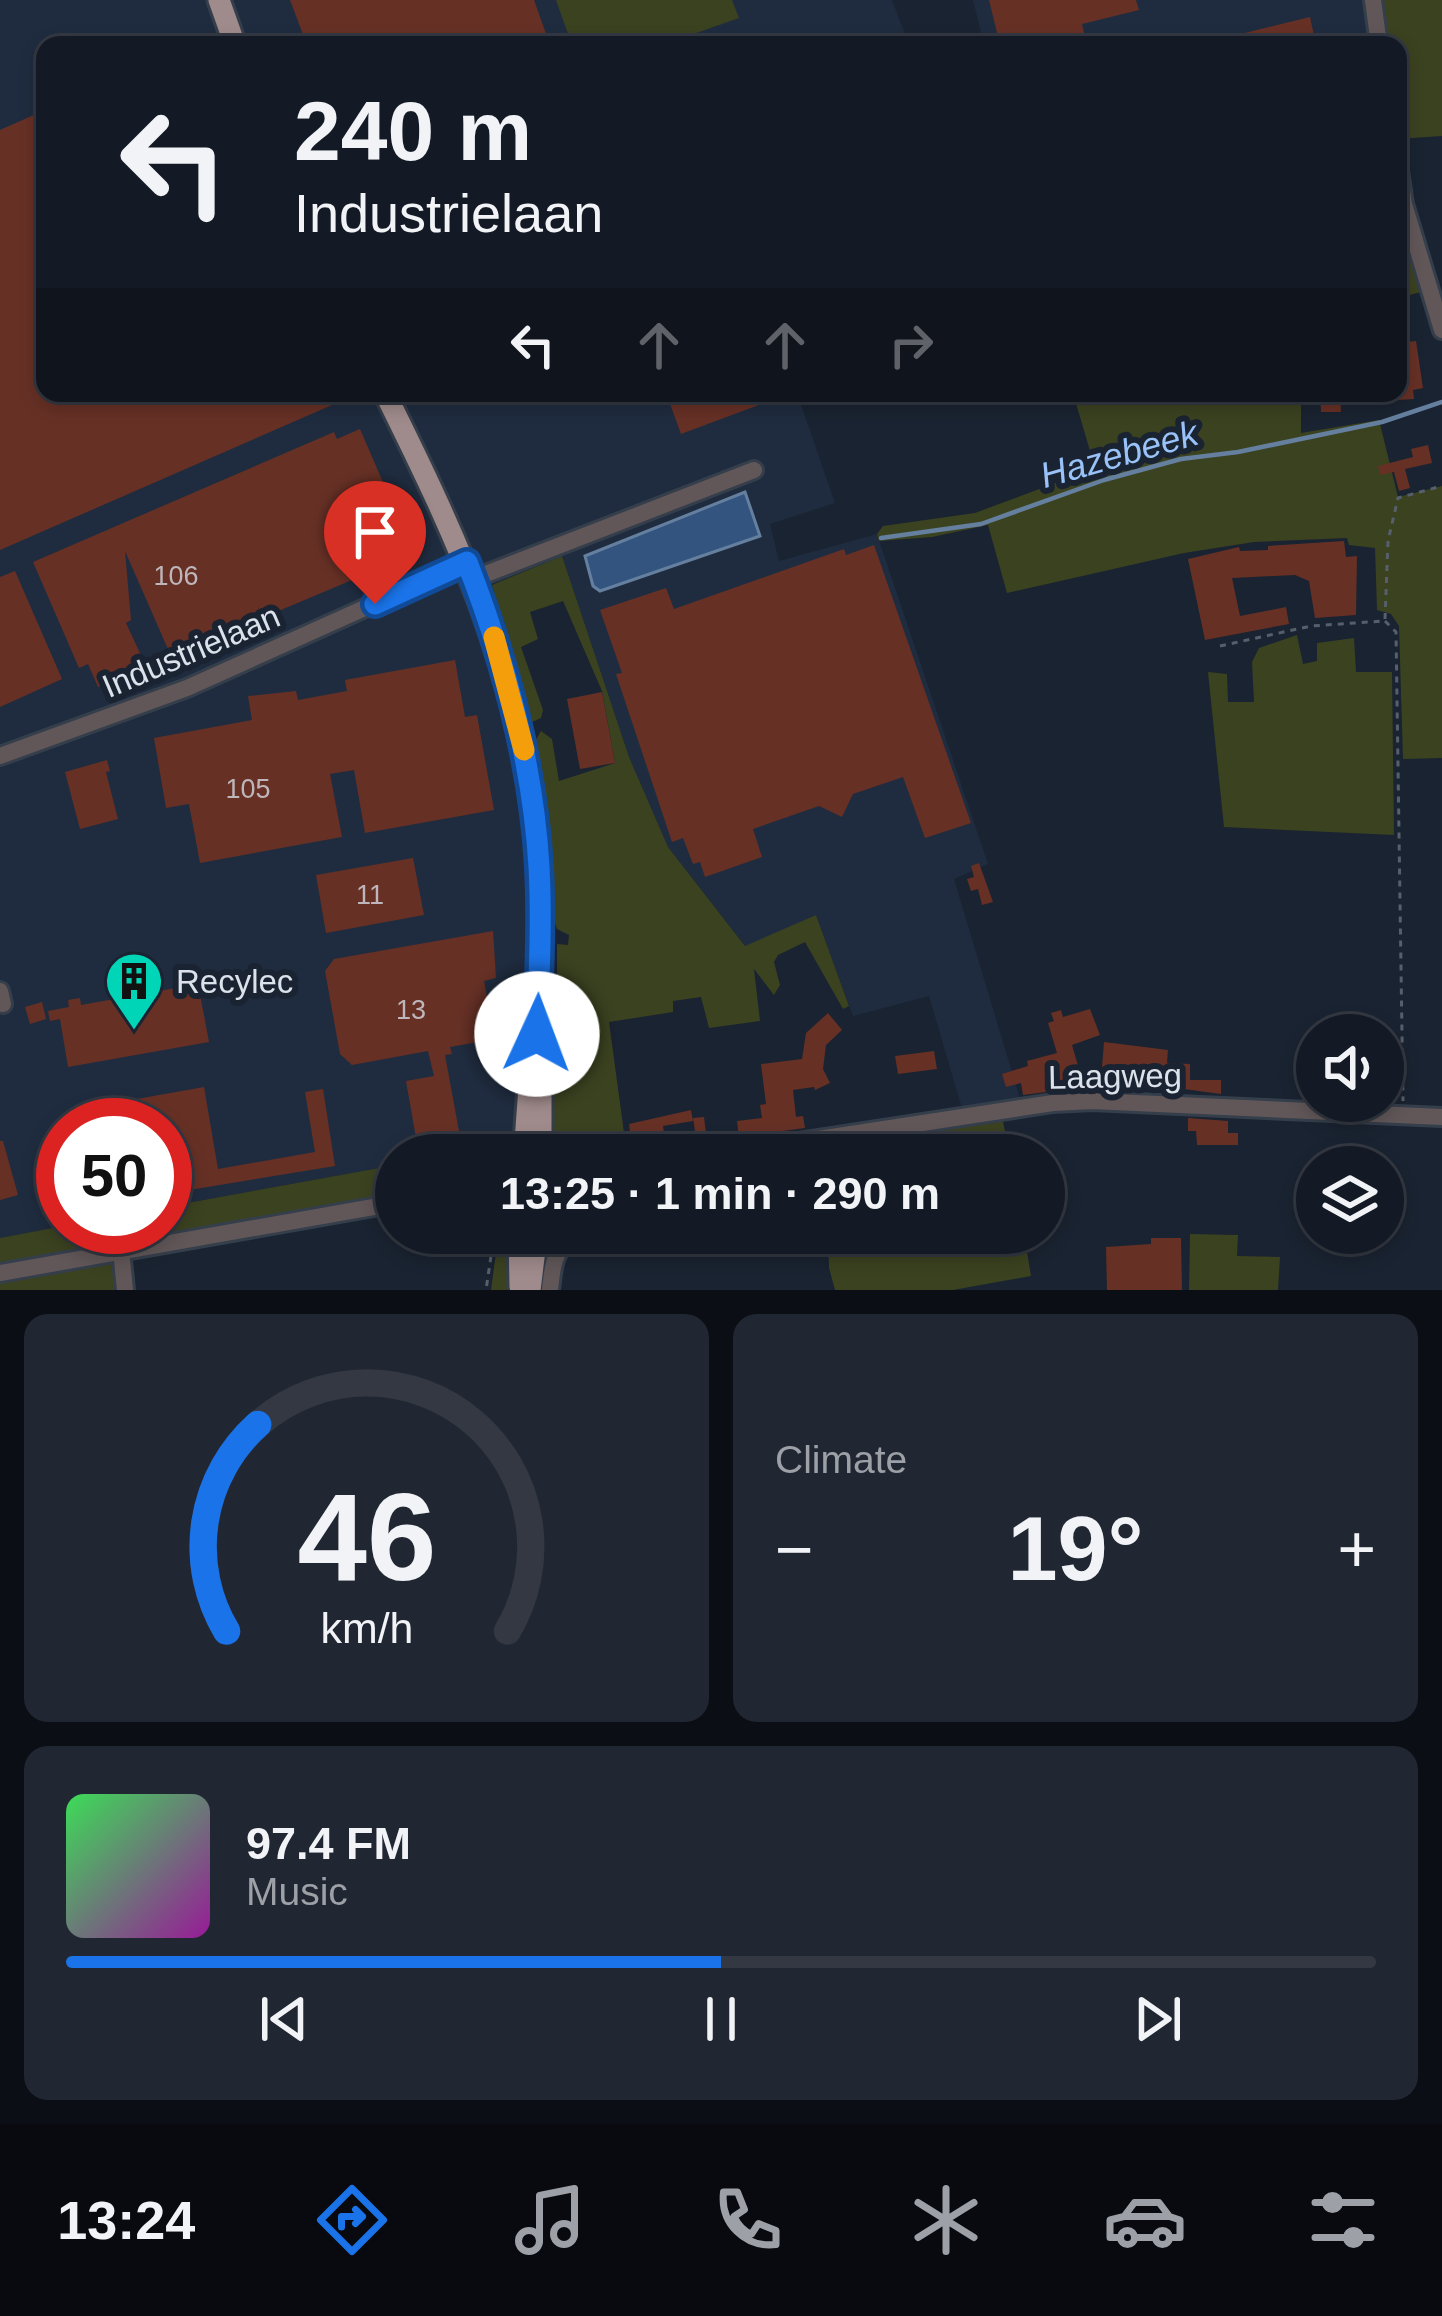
<!DOCTYPE html>
<meta charset="utf-8">
<style>
body{margin:0;font-family:Helvetica,sans-serif;background:#212732;color:#f1f3f6;height:100vh;display:flex;flex-direction:column;font-size:45px;white-space:nowrap}
*{box-sizing:border-box;margin:0}
p{font-size:39px;color:#9da1a7}
.icon{flex:none;width:66px;height:66px;fill:none;stroke:currentColor;stroke-width:2;stroke-linecap:round;stroke-linejoin:round}
.map{position:relative;height:1290px;overflow:hidden}
.panel{display:flex;flex-direction:column;gap:24px;padding:24px;background:#0b0e14;flex:1}
.panel>*{flex:none}
.guide{position:absolute;left:36px;top:36px;width:1371px;height:366px;border-radius:24px;box-shadow:0 6px 18px #0003,0 0 0 3px #333842;background:#141a25;color:#f1f3f6;overflow:hidden}
.controls{position:absolute;left:1296px;top:1014px;display:grid;gap:24px}
.controls a{display:grid;place-items:center;width:108px;height:108px;border-radius:50%;background:#141a25;box-shadow:0 6px 18px #0003,0 0 0 3px #333842;font-size:60px}
.speed{position:absolute;left:36px;top:1098px;display:flex;gap:24px;font-size:60px;font-weight:700;text-align:center}
.speed>*{display:grid;place-content:center;width:156px;height:156px;border-radius:50%;background:#141a25;box-shadow:0 6px 18px #0003,0 0 0 3px #333842;line-height:1}
.speed .limit{border:18px solid #d22;background:#fff;color:#111}
.pin{position:absolute;display:grid;place-items:center;width:102px;height:102px;color:#fff;margin:-123px -51px;border-radius:50% 50% 50% 0;rotate:-45deg;box-shadow:0 0 12px #0007}
.pin .icon{rotate:45deg}
.me{position:absolute;width:132px;margin:-66px;rotate:2deg;stroke-linejoin:round;filter:drop-shadow(0 0 9px #0008)}
.turn{display:flex;align-items:center;gap:42px;height:252px;padding:0 60px;font-size:54px}
.turn .icon{width:156px;height:156px;stroke-width:2.5}
.turn b{display:block;font-size:84px;line-height:102px}
.lanes{display:flex;align-items:center;height:114px;padding:0 60px;background:#0003;justify-content:center;gap:60px;direction:ltr}
.lanes .off{opacity:.35}
.big{font-size:90px;font-weight:600;line-height:1.1}
.panel .widget{flex:1;display:flex;flex-direction:column;justify-content:center;gap:18px;min-width:0;padding:0 42px;border-radius:24px;background:#212732}
.panel .dial{align-items:center;gap:0}
.dial svg{height:312px;overflow:visible;fill:none;stroke:#333842;stroke-width:7;stroke-linecap:round;text-anchor:middle}
.dial text{fill:#f1f3f6;stroke:none}
.song{display:flex;align-items:center;gap:36px}
.cover{width:144px;height:144px;border-radius:18px;background:linear-gradient(135deg,hsl(130 70% 55%),hsl(300 70% 35%))}
.played{height:12px;border-radius:6px;background:linear-gradient(90deg,#1a73e8 50%,#333842 50%)}
.keys{display:flex;justify-content:space-around;direction:ltr}
.heat{display:flex;justify-content:space-between;align-items:center;font-size:66px;direction:ltr}
.panel .tiles{flex:1;display:grid;gap:24px;grid-template-columns:1fr 1fr}
.widget:last-child{grid-column:span 2}
.trip{position:absolute;left:375px;top:1134px;width:690px;height:120px;border-radius:60px;background:#141a25;box-shadow:0 6px 18px #0003,0 0 0 3px #333842;font-weight:600;line-height:120px;text-align:center}
.dock{display:flex;height:192px;justify-content:space-around;align-items:center;background:#080a0f;color:#9da1a7}
.dock .icon{width:84px;height:84px}
.dock .current{color:#1a73e8}
.dock b{font-size:54px;color:#f1f3f6}
.map>svg:first-child{display:block}
</style>
<div class="map">
<svg width="1442" height="1290" viewBox="0 0 1442 1290">
<rect width="100%" height="100%" fill="#1a2331"/>
<g fill="#1f2c3f">
<polygon points="0,0 892,0 909,45 45,45 45,393 797,393 835,503 770,524 779,561 877,534 988,864 954,879 1021,1102 963,1112 929,996 853,1016 816,915 746,947 668,847 629,757 562,556 469,594 511,737 529,874 528,995 517,1140 448,1155 396,1155 396,1165 165,1207 165,1125 63,1125 63,1226 0,1238"/>
<polygon points="973,0 1366,0 1372,45 984,45"/>
</g>
<g fill="#3b4220">
<polygon points="556,0 732,0 739,18 662,45 572,45"/>
<polygon points="1378,0 1442,0 1442,136 1398,139 1398,45 1384,45"/>
<polygon points="1398,210 1425,291 1398,298"/>
<polygon points="1073,393 1301,393 1301,433 1379,420 1398,497 1442,486 1442,758 1403,759 1399,626 1391,614 1377,610 1375,548 1349,545 1347,538 1254,542 1184,553 1007,593 988,525 932,537 879,541 877,534 883,526 975,513 1095,468"/>
<polygon points="562,556 629,757 668,847 745,946 816,915 849,1006 843,1009 805,942 778,955 774,962 780,985 774,995 754,969 760,1021 709,1028 701,997 673,1001 673,1012 609,1022 627,1155 549,1155 551,1003 557,997 557,944 568,945 569,935 557,929 551,912 551,870 534,743 541,731 552,739 559,781 615,763 602,691 563,601 530,612 538,639 521,647 543,710 541,718 532,722 492,585"/>
<polygon points="1297,635 1303,664 1317,661 1317,643 1354,638 1356,672 1392,672 1394,835 1224,827 1208,672 1227,674 1228,702 1254,702 1252,662 1259,648"/>
<polygon points="996,1118 1003,1122 1010,1155 834,1155 834,1146 781,1155 748,1155"/>
<polygon points="396,1165 396,1197 0,1265 0,1238 63,1226 165,1227 165,1207"/>
<polygon points="490,1233 512,1233 511,1290 491,1290 496,1253"/>
<polygon points="828,1233 1024,1233 1031,1276 953,1290 835,1290 829,1268"/>
<polygon points="1190,1234 1238,1235 1237,1256 1280,1257 1278,1290 1189,1290"/>
<polygon points="117,1257 121,1290 0,1290 0,1280"/>
</g>
<polygon fill="#32547f" stroke="#657f9f" stroke-width="3" points="745,492 760,536 600,591 593,586 585,556"/>
<g fill="none" stroke-linecap="round" stroke-linejoin="round">
<polyline stroke="#657f9f" stroke-width="4.5" points="881,538 981,524 1104,480 1181,459 1238,452 1382,422 1442,402"/>
</g>
<g fill="#663025">
<polygon points="290,0 534,0 550,45 307,45"/>
<polygon points="989,0 1136,0 1139,10 1082,24 1087,45 1000,45"/>
<polygon points="1310,17 1316,45 1212,45 1212,41"/>
<polygon points="45,110 45,393 327,393 332,405 0,550 0,130"/>
<polygon points="1416,341 1423,388 1413,390 1414,399 1398,400 1398,343"/>
<polygon points="666,393 788,393 788,394 681,434"/>
<polygon points="1320,393 1340,393 1341,412 1321,412"/>
<polygon points="360,429 414,554 171,656 125,551 131,620 126,623 146,666 98,687 88,664 79,668 33,562 334,432 337,439"/>
<polygon points="1428,445 1432,463 1405,469 1410,488 1399,491 1394,472 1380,475 1378,466 1413,457 1411,449"/>
<polygon points="1344,541 1346,557 1357,556 1356,615 1315,618 1309,581 1295,575 1232,578 1240,616 1286,607 1289,624 1205,640 1188,559 1239,547 1240,551 1268,550 1268,546"/>
<polygon points="874,545 971,823 925,838 903,777 853,794 842,817 819,806 753,829 762,857 705,877 700,862 693,864 683,838 672,842 616,674 622,673 600,610 666,588 674,609 844,549 846,555"/>
<polygon points="15,571 62,679 0,707 0,577"/>
<polygon points="455,660 465,717 477,715 494,810 365,833 354,770 330,774 342,837 200,863 189,804 166,808 154,738 252,720 248,696 296,691 298,700 347,691 345,680"/>
<polygon points="602,692 615,763 580,769 567,699"/>
<polygon points="107,760 110,771 106,772 118,819 80,829 65,772"/>
<polygon points="413,858 424,915 326,933 316,875"/>
<polygon points="979,863 993,902 982,905 978,889 971,891 967,879 974,877 971,866"/>
<polygon points="493,931 496,978 484,981 495,1039 450,1047 452,1054 445,1055 461,1142 418,1149 406,1081 434,1076 428,1051 352,1065 340,1054 325,971 334,959"/>
<polygon points="198,984 209,1042 68,1067 60,1019 50,1021 48,1011 69,1007 68,1000 80,998 81,1005"/>
<polygon points="42,1002 46,1019 30,1024 25,1007"/>
<polygon points="1090,1009 1100,1035 1072,1045 1079,1069 1065,1073 1068,1089 1023,1095 1021,1083 1006,1087 1002,1074 1028,1066 1027,1061 1057,1053 1048,1023 1054,1021 1051,1013 1061,1010 1063,1017"/>
<polygon points="828,1013 842,1030 826,1045 823,1069 830,1083 815,1090 814,1087 793,1090 796,1117 803,1116 805,1128 739,1137 737,1121 762,1118 760,1105 766,1104 761,1064 802,1059 806,1033"/>
<polygon points="1104,1042 1168,1050 1167,1063 1190,1064 1190,1080 1221,1080 1221,1094 1154,1085 1141,1082 1142,1073 1102,1067"/>
<polygon points="934,1051 937,1069 898,1074 895,1056"/>
<polygon points="204,1087 218,1169 315,1152 305,1092 323,1089 335,1166 165,1194 165,1125 89,1125 86,1108"/>
<polygon points="691,1110 693,1121 663,1126 666,1147 633,1152 629,1124"/>
<polygon points="704,1117 706,1134 725,1131 727,1140 698,1150 693,1118"/>
<polygon points="1188,1118 1228,1121 1228,1133 1238,1133 1238,1145 1197,1145 1196,1131 1188,1131"/>
<polygon points="0,1141 3,1141 18,1195 0,1200"/>
<polygon points="1151,1238 1181,1238 1182,1290 1107,1290 1106,1247 1151,1244"/>
</g>
<g fill="none" stroke-linecap="round" stroke-linejoin="round">
<defs>
<g id="minor">
<polyline points="1373,0 1379,45"/>
<polyline points="1398,164 1404,204 1442,330"/>
<polyline points="473,579 754,470"/>
<polyline points="0,756 187,688 467,562"/>
<polyline points="0,991 3,1004"/>
<polyline points="714,1155 1053,1103 1092,1101 1442,1117"/>
<polyline points="121,1250 125,1290"/>
<polyline points="0,1273 396,1203"/>
<path d="M550 1290C554 1250 558 1240 598 1233"/>
</g>
<g id="major">
<polyline points="219,0 235,45"/>
<path d="M385 393C458 540 521 675 537 841 545 916 538 993 536 1069L541 1097V1155"/>
<polyline points="524,1155 529,1087"/>
<polyline points="519,1233 520,1286"/>
<polyline points="530,1290 537,1233"/>
</g>
</defs>
<use href="#minor" stroke="#353e4b" stroke-width="22"/>
<use href="#major" stroke="#353e4b" stroke-width="27"/>
<g stroke="#565f6b" stroke-width="3" stroke-dasharray="6 6" stroke-linecap="butt">
<polyline points="1385,619 1388,541 1398,498 1442,486"/>
<polyline points="1385,621 1396,632 1403,1101"/>
<polyline points="1220,646 1311,626 1383,621"/>
<polyline points="485,1233 491,1256 486,1290"/>
</g>
<use href="#minor" stroke="#615758" stroke-width="16"/>
<use href="#major" stroke="#a08b8c" stroke-width="21"/>
</g>
<g fill="none" stroke-linecap="round" stroke-linejoin="round">
<defs>
<path id="route" d="M375 604 467 562C505 660 533 762 539 867 542 922 539 978 537 1034"/>
</defs>
<use href="#route" stroke="#114b97" stroke-width="30"/>
<use href="#route" stroke="#1a73e8" stroke-width="21"/>
<polyline stroke="#f59e0b" stroke-width="21" points="494,637 524,750"/>
</g>
<defs>
<symbol id="building-pin" viewBox="-11 -11 22 30"><path d="M0 17L-7.5 6A9.5 9.5 0 1 1 7.5 6Z" fill="#00d5b7" stroke="#1a2331"/><path d="M-4-6H4V6H1V3H-1V6H-4ZM-2.5-4.3h1.7v1.8h-1.7ZM.8-4.3h1.7v1.8H.8ZM-2.5-1h1.7V.8h-1.7ZM.8-1h1.7V.8H.8Z" fill="#111"/></symbol>
</defs>
<g fill-rule="evenodd">
<use href="#building-pin" x="101" y="948" width="66" height="90"/>
</g>
<g text-anchor="middle" dominant-baseline="central" stroke-width="12" stroke-linejoin="round" paint-order="stroke">
<g font-size="27" fill="#beb6ba">
<text x="176" y="576">106</text>
<text x="248" y="789">105</text>
<text x="370" y="895">11</text>
<text x="411" y="1010">13</text>
</g>
<g font-size="33" fill="#dbe2eb" stroke="#1a2331">
<text transform="translate(191 651) rotate(-23)">Industrielaan</text>
<text transform="translate(1115 1076) rotate(-1)">Laagweg</text>
</g>
<g font-size="33" fill="#dbe2eb" stroke="#1a2331" text-anchor="start">
<text x="176" y="981">Recylec</text>
</g>
<g font-size="36" font-style="italic" fill="#98c2f8" stroke="#1a2331">
<text transform="translate(1119 454) rotate(-16)">Hazebeek</text>
</g>
</g>
</svg>
<div class="controls">
<a><svg class="icon" aria-label="sound" viewBox="0 0 24 24"><path d="M4 9h4l5-4v14l-5-4H4zM17 9q2 3 0 6"/></svg></a>
<a><svg class="icon" aria-label="layers" viewBox="0 0 24 24"><path d="M12 4l9 5-9 5-9-5zM3 14l9 5 9-5"/></svg></a>
</div>
<div class="speed"><div class="limit">50</div></div>
<div class="pin" style="left:375px;top:604px;background:#d93025"><svg class="icon" aria-label="arrive" viewBox="0 0 24 24"><path d="M6 21V4h12l-3 4 3 4H6"/></svg></div>
<svg class="me" style="left:537px;top:1034px" viewBox="-20 -20 40 40"><circle r="19" fill="#fff"/><path d="M0-13L10 11 0 6-10 11z" fill="#1a73e8"/></svg>
<div class="trip">13:25 · 1 min · 290 m</div>
<div class="guide">
<div class="turn"><svg class="icon" aria-label="left" viewBox="0 0 24 24"><path d="M17 20v-9H6M10 6l-5 5 5 5"/></svg><div><b>240 m</b>Industrielaan</div></div>
<div class="lanes"><svg class="icon" aria-label="left" viewBox="0 0 24 24"><path d="M17 20v-9H6M10 6l-5 5 5 5"/></svg><svg class="icon off" aria-label="ahead" viewBox="0 0 24 24"><path d="M12 20V5M6 11l6-6 6 6"/></svg><svg class="icon off" aria-label="ahead" viewBox="0 0 24 24"><path d="M12 20V5M6 11l6-6 6 6"/></svg><svg class="icon off" aria-label="right" viewBox="0 0 24 24"><path d="M7 20v-9h11M14 6l5 5-5 5"/></svg></div>
</div>
</div>
<section class="panel">
<div class="tiles">
<div class="widget dial"><svg viewBox="0 0 100 80">
<path d="M14 69A42 42 0 1 1 86 69"/>
<path d="M14 69A42 42 0 0 1 22 16" stroke="#1a73e8"/>
<text x="50" y="56" font-size="32" font-weight="700">46</text>
<text x="50" y="72" font-size="11">km/h</text>
</svg></div>
<div class="widget"><p>Climate</p>
<div class="heat"><a>−</a><b class="big">19°</b><a>+</a></div>
</div>
<div class="widget">
<div class="song"><i class="cover"></i><div><b>97.4 FM</b><p>Music</p></div></div>
<div class="played"></div>
<div class="keys"><svg class="icon" aria-label="previous" viewBox="0 0 24 24"><path d="M18 5L8 12l10 7zM5 5v14"/></svg><svg class="icon" aria-label="pause" viewBox="0 0 24 24"><path d="M8 5v14M16 5v14"/></svg><svg class="icon" aria-label="next" viewBox="0 0 24 24"><path d="M6 5l10 7-10 7zM19 5v14"/></svg></div>
</div>
</div>
</section>
<nav class="dock">
<b>13:24</b>
<svg class="icon current" aria-label="directions" viewBox="0 0 24 24"><path d="M12 3l9 9-9 9-9-9zM9 14v-3h6M13 9l2 2-2 2"/></svg>
<svg class="icon" aria-label="music" viewBox="0 0 24 24"><path d="M9 18V5l10-2v13"/><circle cx="6" cy="18" r="3"/><circle cx="16" cy="16" r="3"/></svg>
<svg class="icon" aria-label="phone" viewBox="0 0 24 24"><path d="M5 4h4l2 5-3 2q2 4 5 5l2-3 5 2v4C11 20 4 13 5 4z"/></svg>
<svg class="icon" aria-label="climate" viewBox="0 0 24 24"><path d="M12 3v18M4 7l16 10M4 17L20 7"/></svg>
<svg class="icon" aria-label="car" viewBox="0 0 24 24"><path d="M5 17H2v-5l4-1 3-4h7l3 4 3 1v5h-3M9 17h6M6 11h13"/><circle cx="7" cy="17" r="2"/><circle cx="17" cy="17" r="2"/></svg>
<svg class="icon" aria-label="filters" viewBox="0 0 24 24"><path d="M4 7h16M4 17h16"/><circle cx="9" cy="7" r="2"/><circle cx="15" cy="17" r="2"/></svg>
</nav>
